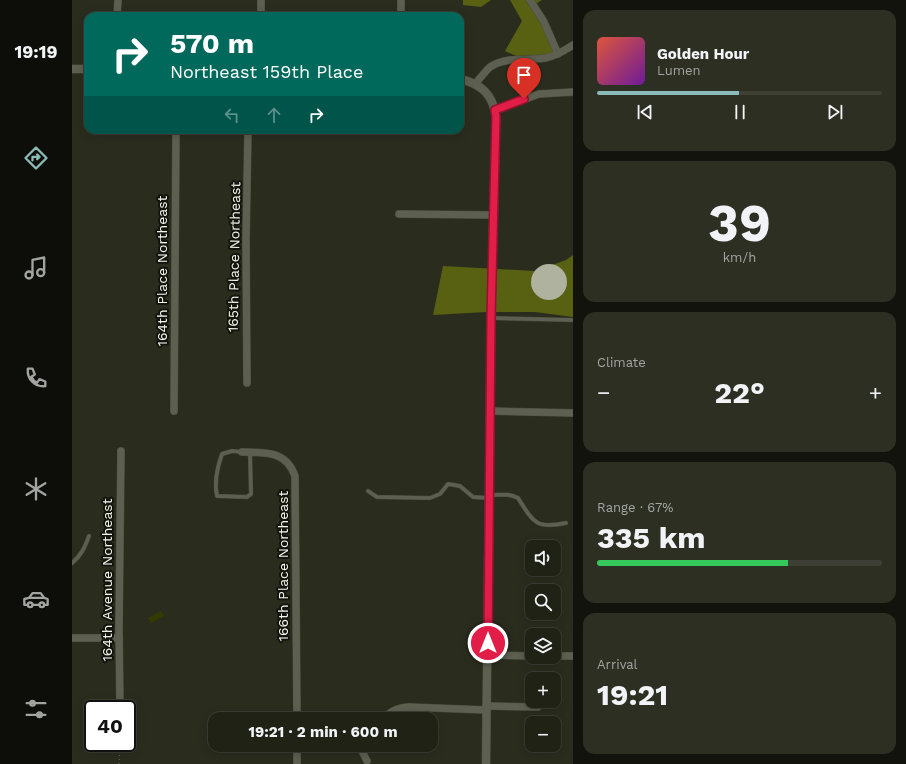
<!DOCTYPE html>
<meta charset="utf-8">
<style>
body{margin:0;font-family:"Work Sans",sans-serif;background:#2d2f23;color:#f1f3f6;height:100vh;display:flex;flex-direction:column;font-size:15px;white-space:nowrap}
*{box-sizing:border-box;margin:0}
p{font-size:13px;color:#a2a4a1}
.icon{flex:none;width:22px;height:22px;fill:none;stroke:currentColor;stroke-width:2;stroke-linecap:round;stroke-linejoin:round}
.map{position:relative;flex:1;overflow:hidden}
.sheet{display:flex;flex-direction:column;gap:10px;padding:10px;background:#12130c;width:333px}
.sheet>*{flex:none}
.guide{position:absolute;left:12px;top:12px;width:380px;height:122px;border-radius:12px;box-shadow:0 2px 10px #0003,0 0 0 1px #3d3f35;background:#00695c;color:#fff;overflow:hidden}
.tools{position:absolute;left:453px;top:540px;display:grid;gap:8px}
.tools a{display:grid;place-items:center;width:36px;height:36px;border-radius:8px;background:#202216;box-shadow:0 2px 10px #0003,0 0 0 1px #3d3f35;font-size:20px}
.speed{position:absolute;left:12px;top:700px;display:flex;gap:8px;font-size:20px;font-weight:700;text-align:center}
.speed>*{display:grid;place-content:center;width:52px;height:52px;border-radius:50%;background:#202216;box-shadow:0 2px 10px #0003,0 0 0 1px #3d3f35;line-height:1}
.speed .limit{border:2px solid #111;border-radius:6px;background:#fff;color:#111}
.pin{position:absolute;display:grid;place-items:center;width:34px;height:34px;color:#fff;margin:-41px -17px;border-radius:50% 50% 50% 0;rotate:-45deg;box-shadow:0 0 4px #0007}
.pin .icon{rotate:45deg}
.me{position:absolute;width:44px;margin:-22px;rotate:0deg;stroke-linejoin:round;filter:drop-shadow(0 0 3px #0008)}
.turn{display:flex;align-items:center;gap:14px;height:84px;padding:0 20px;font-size:18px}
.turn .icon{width:52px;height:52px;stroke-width:2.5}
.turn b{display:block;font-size:28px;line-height:34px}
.lanes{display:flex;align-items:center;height:38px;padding:0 20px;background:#0003;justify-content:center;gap:20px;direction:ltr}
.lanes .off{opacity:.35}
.big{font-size:30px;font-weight:700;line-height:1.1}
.sheet .tile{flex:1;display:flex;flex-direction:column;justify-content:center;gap:6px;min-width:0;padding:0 14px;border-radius:12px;background:#2d2f23}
.sheet .dial{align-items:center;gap:0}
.dial b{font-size:52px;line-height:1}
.song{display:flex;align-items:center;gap:12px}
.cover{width:48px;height:48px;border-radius:6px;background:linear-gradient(135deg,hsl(10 70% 55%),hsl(280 70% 35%))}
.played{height:4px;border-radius:2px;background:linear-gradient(90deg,#8bbbb9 50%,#3d3f35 50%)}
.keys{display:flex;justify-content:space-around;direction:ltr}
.heat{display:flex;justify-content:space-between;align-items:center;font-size:22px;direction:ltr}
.charge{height:6px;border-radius:3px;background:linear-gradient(90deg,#34c759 67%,#3d3f35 0)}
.trip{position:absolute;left:136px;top:712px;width:230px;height:40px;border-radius:12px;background:#202216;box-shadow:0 2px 10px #0003,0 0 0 1px #3d3f35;font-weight:700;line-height:40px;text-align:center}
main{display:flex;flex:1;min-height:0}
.tab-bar{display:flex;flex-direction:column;width:72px;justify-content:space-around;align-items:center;background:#0d0e09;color:#a2a4a1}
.tab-bar .icon{width:28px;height:28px}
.tab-bar .active{color:#8bbbb9}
.tab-bar b{font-size:18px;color:#f1f3f6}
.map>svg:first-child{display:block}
</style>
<main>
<nav class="tab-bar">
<b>19:19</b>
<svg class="icon active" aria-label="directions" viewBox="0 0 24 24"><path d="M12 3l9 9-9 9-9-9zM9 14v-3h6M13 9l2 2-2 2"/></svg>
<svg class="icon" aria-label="music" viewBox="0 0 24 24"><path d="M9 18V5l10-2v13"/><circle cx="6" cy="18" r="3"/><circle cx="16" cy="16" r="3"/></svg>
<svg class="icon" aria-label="phone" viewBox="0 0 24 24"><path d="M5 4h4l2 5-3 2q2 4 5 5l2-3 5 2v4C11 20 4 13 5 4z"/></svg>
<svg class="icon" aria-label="climate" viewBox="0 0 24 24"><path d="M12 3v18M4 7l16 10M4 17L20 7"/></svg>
<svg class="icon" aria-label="car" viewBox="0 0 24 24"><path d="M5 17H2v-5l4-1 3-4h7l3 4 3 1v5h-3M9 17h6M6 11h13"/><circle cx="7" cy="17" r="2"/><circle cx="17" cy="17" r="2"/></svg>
<svg class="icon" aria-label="filters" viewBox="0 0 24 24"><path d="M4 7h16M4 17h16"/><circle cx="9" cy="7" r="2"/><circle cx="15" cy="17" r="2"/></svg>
</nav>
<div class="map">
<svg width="501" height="764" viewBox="0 0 501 764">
<rect width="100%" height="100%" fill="#2a2d1e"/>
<polygon fill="#343a01" points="89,611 92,616 79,623 76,618"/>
<g fill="#586111">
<polygon points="391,0 419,0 409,7 391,5"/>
<polygon points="438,0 470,0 462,5 486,54 451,59 433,51 450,21"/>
<polygon points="501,255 501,317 463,312 414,312 361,315 371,266 463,271 494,260"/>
</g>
<circle fill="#aeb29f" cx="477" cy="282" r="18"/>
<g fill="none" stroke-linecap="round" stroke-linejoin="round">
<defs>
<g id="service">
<polyline points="419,318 501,320"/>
<path d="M170 452 160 451 150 454C145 468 142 482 145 496L175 497 179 494 178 452"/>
<polyline points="296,491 305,497 358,498 368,494 376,484 388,486 401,497 416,498"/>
<path d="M418 495C428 495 437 493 446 498 462 523 464 529 494 523"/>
<path d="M0 563C9 556 13 547 17 536"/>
</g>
<g id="minor">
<polyline points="458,0 472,22 486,54"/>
<polyline points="45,16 46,0"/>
<polyline points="189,16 189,0"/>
<polyline points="329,16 329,0"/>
<path d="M404 83C408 78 413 72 418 67 434 56 455 61 473 58 483 56 492 51 501 45"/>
<polyline points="423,110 467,94 501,92"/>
<polyline points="327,214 421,215"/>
<polyline points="175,383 174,240 176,130"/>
<polyline points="102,411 104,130"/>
<polyline points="418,411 501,413"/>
<path d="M170 452C193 453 214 450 223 476L225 719"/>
<polyline points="0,638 47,638"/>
<polyline points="415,655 460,656"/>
<polyline points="482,656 501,656"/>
<polyline points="414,706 466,707"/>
<polyline points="48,709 47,627 49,451"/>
<path d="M310 719C320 711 324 708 337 707L414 710"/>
<polyline points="287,745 295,761"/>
<polyline points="225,764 225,745"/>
</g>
<g id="tertiary">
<polyline points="0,69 16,69"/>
<path d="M388 79C409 84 421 94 424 117L419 318 414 764"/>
</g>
</defs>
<use href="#service" stroke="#494b3e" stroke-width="4.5"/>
<use href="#minor" stroke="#494b3e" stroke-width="8"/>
<use href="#tertiary" stroke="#494b3e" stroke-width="9"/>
<polyline stroke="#6c6f61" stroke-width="1" stroke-dasharray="1 3" stroke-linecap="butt" points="47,764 48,743"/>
<use href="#service" stroke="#5d6050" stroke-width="3.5"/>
<use href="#minor" stroke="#5d6050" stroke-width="7"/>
<use href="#tertiary" stroke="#5d6050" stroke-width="8"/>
</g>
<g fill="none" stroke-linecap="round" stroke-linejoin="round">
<defs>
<polyline id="route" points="416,643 419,318 424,117 423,110 452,99"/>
</defs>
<use href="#route" stroke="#92132f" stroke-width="10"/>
<use href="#route" stroke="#e11d48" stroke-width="7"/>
</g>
<g text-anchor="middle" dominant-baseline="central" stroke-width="4" stroke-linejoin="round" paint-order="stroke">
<g font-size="14" fill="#f3f5eb" stroke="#13140e">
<text transform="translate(162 257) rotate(-89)">165th Place Northeast</text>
<text transform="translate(90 271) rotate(-90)">164th Place Northeast</text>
<text transform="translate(211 566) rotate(-90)">166th Place Northeast</text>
<text transform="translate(35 580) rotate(-90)">164th Avenue Northeast</text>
</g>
</g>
</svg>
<div class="tools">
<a><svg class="icon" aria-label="sound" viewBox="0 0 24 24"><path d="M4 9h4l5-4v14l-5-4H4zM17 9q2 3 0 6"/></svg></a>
<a><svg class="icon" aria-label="search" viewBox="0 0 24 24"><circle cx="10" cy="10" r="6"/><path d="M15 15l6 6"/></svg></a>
<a><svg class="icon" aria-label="layers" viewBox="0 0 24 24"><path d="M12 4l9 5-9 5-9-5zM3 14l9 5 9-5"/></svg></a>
<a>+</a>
<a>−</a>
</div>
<div class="speed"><div class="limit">40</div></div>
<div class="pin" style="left:452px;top:99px;background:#d93025"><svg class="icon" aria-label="arrive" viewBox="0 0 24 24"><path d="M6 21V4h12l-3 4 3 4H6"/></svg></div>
<svg class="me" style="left:416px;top:643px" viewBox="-20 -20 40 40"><circle r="17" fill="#e11d48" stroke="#fff" stroke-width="3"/><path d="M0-11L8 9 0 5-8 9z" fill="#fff"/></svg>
<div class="trip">19:21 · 2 min · 600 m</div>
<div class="guide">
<div class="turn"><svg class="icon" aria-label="right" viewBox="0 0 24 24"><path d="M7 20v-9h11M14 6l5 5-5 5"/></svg><div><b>570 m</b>Northeast 159th Place</div></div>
<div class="lanes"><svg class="icon off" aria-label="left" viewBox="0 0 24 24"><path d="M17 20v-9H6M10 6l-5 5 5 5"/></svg><svg class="icon off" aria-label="ahead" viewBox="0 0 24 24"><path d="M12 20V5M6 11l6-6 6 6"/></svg><svg class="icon" aria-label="right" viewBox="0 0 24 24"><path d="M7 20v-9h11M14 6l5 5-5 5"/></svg></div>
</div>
</div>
<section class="sheet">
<div class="tile">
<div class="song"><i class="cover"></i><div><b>Golden Hour</b><p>Lumen</p></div></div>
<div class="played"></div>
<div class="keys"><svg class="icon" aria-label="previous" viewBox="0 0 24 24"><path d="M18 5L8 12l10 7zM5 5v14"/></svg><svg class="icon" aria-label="pause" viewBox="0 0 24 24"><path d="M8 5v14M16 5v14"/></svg><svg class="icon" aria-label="next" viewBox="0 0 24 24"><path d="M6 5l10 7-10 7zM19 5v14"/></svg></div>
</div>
<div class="tile dial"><b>39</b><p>km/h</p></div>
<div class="tile"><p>Climate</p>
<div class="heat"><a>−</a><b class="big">22°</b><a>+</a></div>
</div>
<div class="tile"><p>Range · 67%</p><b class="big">335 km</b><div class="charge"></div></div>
<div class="tile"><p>Arrival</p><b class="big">19:21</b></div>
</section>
</main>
